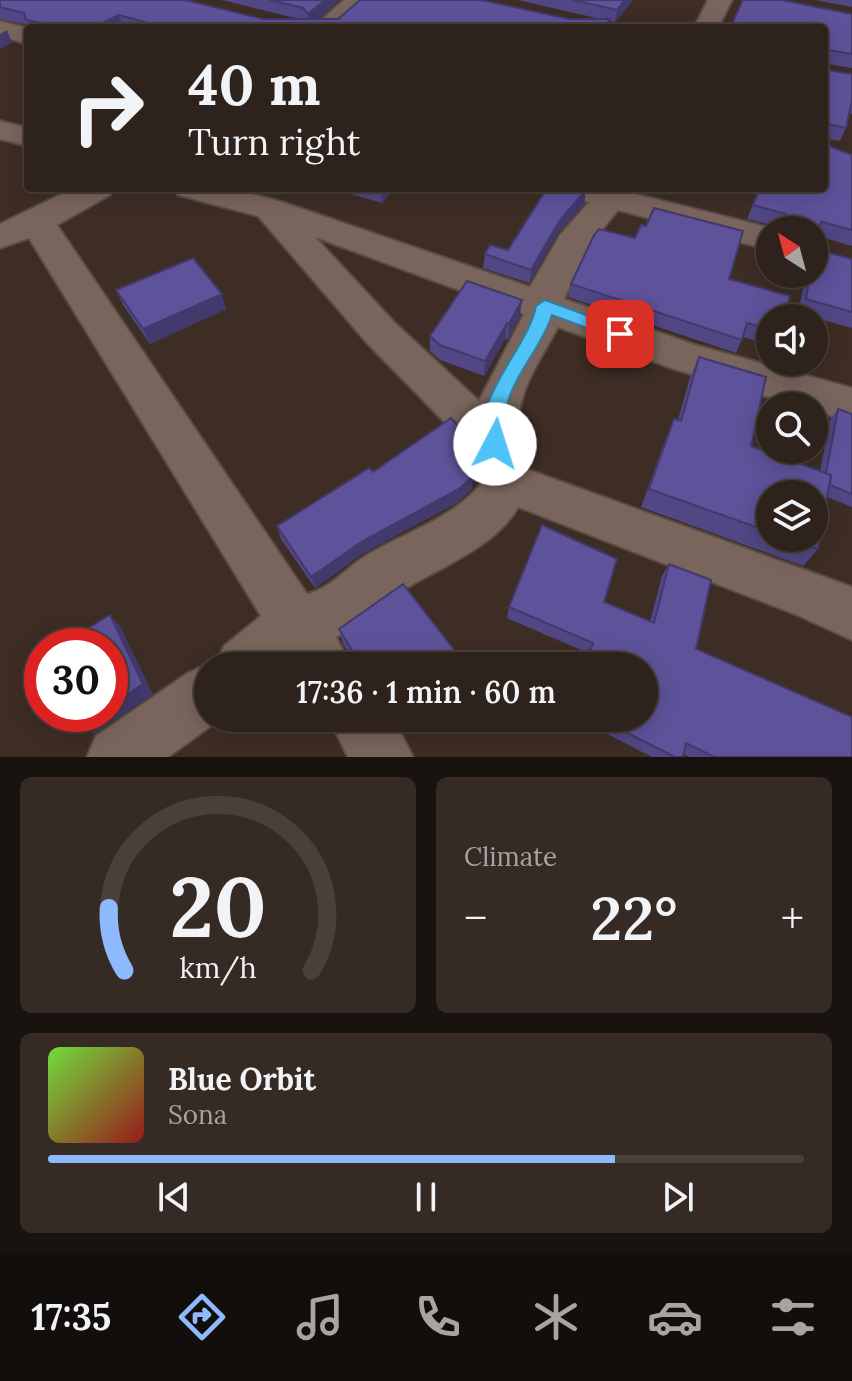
<!DOCTYPE html>
<meta charset="utf-8">
<style>
body{margin:0;font-family:Lora,serif;background:#362a25;color:#f1f3f6;height:100vh;display:flex;flex-direction:column;font-size:30px;white-space:nowrap}
*{box-sizing:border-box;margin:0}
p{font-size:26px;color:#a7a4a3}
.icon{flex:none;width:44px;height:44px;fill:none;stroke:currentColor;stroke-width:2;stroke-linecap:round;stroke-linejoin:round}
.map{position:relative;height:757px;overflow:hidden}
.side{display:flex;flex-direction:column;gap:20px;padding:20px;background:#19130f;flex:1}
.side>*{flex:none}
.guide{position:absolute;left:24px;top:24px;width:804px;height:168px;border-radius:8px;box-shadow:0 4px 20px #0003,0 0 0 2px #493f3b;background:#2e221c;color:#f1f3f6;overflow:hidden}
.needle{width:52px;rotate:324deg}
.tools{position:absolute;left:756px;top:216px;display:grid;gap:16px}
.tools a{display:grid;place-items:center;width:72px;height:72px;border-radius:50%;background:#2e221c;box-shadow:0 4px 20px #0003,0 0 0 2px #493f3b;font-size:40px}
.speed{position:absolute;left:24px;top:628px;display:flex;gap:16px;font-size:40px;font-weight:700;text-align:center}
.speed>*{display:grid;place-content:center;width:104px;height:104px;border-radius:50%;background:#2e221c;box-shadow:0 4px 20px #0003,0 0 0 2px #493f3b;line-height:1}
.speed .limit{border:12px solid #d22;background:#fff;color:#111}
.pin{position:absolute;display:grid;place-items:center;width:68px;height:68px;color:#fff;margin:-34px;border-radius:16px;box-shadow:0 4px 12px #0006}
.me{position:absolute;width:88px;margin:-44px;rotate:5deg;stroke-linejoin:round;filter:drop-shadow(0 0 6px #0008)}
.turn{display:flex;align-items:center;gap:28px;height:168px;padding:0 32px;font-size:36px}
.turn .icon{width:104px;height:104px;stroke-width:2.5}
.turn b{display:block;font-size:56px;line-height:68px}
.big{font-size:60px;font-weight:600;line-height:1.1}
.side .widget{flex:1;display:flex;flex-direction:column;justify-content:center;gap:12px;min-width:0;padding:0 28px;border-radius:12px;background:#362a25}
.side .dial{align-items:center;gap:0}
.dial svg{height:208px;overflow:visible;fill:none;stroke:#493f3b;stroke-width:7;stroke-linecap:round;text-anchor:middle}
.dial text{fill:#f1f3f6;stroke:none}
.song{display:flex;align-items:center;gap:24px}
.cover{width:96px;height:96px;border-radius:12px;background:linear-gradient(135deg,hsl(100 70% 55%),hsl(0 70% 35%))}
.played{height:8px;border-radius:4px;background:linear-gradient(90deg,#8eb9fc 75%,#493f3b 75%)}
.keys{display:flex;justify-content:space-around;direction:ltr}
.heat{display:flex;justify-content:space-between;align-items:center;font-size:44px;direction:ltr}
.side .tiles{flex:1;display:grid;gap:20px;grid-template-columns:1fr 1fr}
.widget:last-child{grid-column:span 2}
.trip{position:absolute;left:194px;top:652px;width:464px;height:80px;border-radius:40px;background:#2e221c;box-shadow:0 4px 20px #0003,0 0 0 2px #493f3b;font-weight:600;line-height:80px;text-align:center}
.tab-bar{display:flex;height:128px;justify-content:space-around;align-items:center;background:#120e0b;color:#a7a4a3}
.tab-bar .icon{width:56px;height:56px}
.tab-bar .on{color:#8eb9fc}
.tab-bar b{font-size:36px;color:#f1f3f6}
.map>svg:first-child{display:block}
</style>
<div class="map">
<svg width="852" height="757" viewBox="0 0 852 757">
<rect width="100%" height="100%" fill="#3e2d25"/>
<g fill="none" stroke-linecap="round" stroke-linejoin="round">
<defs>
<g id="minor">
<polygon points="344,0 371,0 339,28 312,28"/>
<polygon points="708,0 732,0 718,28 694,28"/>
<polygon points="0,21 28,28 28,44 0,36"/>
<polygon points="0,121 28,128 28,146 0,139"/>
<path d="M74 188H114L110 195 57 225 307 594C331 588 344 570 364 557 398 535 461 516 483 480L475 453 368 344 258 216 178 195 174 188H229L282 202 530 287 560 235 589 202 562 195 558 188H634L631 193 779 230H770V250L618 210 588 247 564 299 695 345 852 388V422L814 411V406H798L674 369 558 327C530 378 505 408 526 469L852 587V640L797 615 518 507C497 546 439 568 403 590 378 606 366 625 336 637L351 666H291L289 663 286 666H216L224 646 261 616 29 238 0 248V224ZM315 237 524 314 479 401 396 324Z"/>
<polygon points="208,664 212,666 208,666 208,718 222,718 168,757 87,757 96,736 188,673"/>
<polygon points="329,718 393,718 413,757 348,757"/>
</g>
</defs>
<use href="#minor" stroke="#594b44" stroke-width="4"/>
<use href="#minor" fill="#79655c" fill-rule="evenodd"/>
</g>
<g fill="#514784" fill-rule="evenodd">
<polygon points="0,0 263,19 299,19 222,0 339,0 319,19 600,19 518,0 633,0 615,22 610,21 608,28 126,28 123,27 120,28 29,28 28,25 0,19"/>
<polygon points="815,0 852,0 852,7"/>
<polygon points="852,14 852,68 827,64 827,70 852,74 852,114 849,113 846,128 840,141 828,139 827,145 852,155 852,246 818,236 819,250 852,259 852,328 798,313 806,274 814,274 814,239 816,235 814,236 814,230 781,230 780,227 747,219 759,188 824,188 824,28"/>
<polygon points="330,188 395,188 382,203"/>
<polygon points="586,190 584,204 557,234 529,283 483,268 485,254 508,250"/>
<polygon points="635,238 729,279 770,318 770,345 743,337 736,353 568,297 571,284"/>
<polygon points="116,290 226,309 150,344 123,305"/>
<polygon points="520,316 508,339 505,339 484,376 440,360 430,351 430,336"/>
<path d="M699 357 751 446 820 471 830 420 838 409 852 414V507L827 497 818 549 803 566 641 507 666 438 674 419 678 420 690 377ZM770 494 814 538H770Z"/>
<polygon points="474,459 463,465 473,476 472,489 458,502 362,554 315,588 281,539 277,526 373,472"/>
<polygon points="669,564 696,649 852,757 689,757 684,754 683,757 652,757 576,718 644,718 644,666 584,666 588,653 507,618 509,607 604,602 650,622 662,576"/>
<polygon points="339,629 464,666 356,666 343,644"/>
</g>
<g fill="#42396c">
<polygon points="325,0 339,0 310,27 308,14"/>
<polygon points="625,0 633,0 615,22 617,10"/>
<polygon points="119,15 123,27 120,28 91,28"/>
<polygon points="610,19 608,28 603,28"/>
<polygon points="7,30 12,43 0,49 0,34"/>
<polygon points="383,188 395,188 382,203 381,189"/>
<polygon points="586,190 584,204 557,234 529,283 531,270 560,220"/>
<polygon points="222,294 226,309 150,344 143,329"/>
<polygon points="522,300 520,316 508,339 509,324"/>
<polygon points="507,323 505,339 484,376 485,361"/>
<polygon points="475,445 474,459 455,471 456,457"/>
<polygon points="473,476 472,489 458,502 362,554 315,588 311,577 361,542"/>
<polygon points="110,615 120,626 153,694 94,734 83,725 99,714 110,714"/>
<polygon points="400,718 413,718 401,728"/>
</g>
<g fill="#5e529a" stroke="#42396c" stroke-width="2">
<polygon points="0,0 185,0 263,19 338,19 360,0 481,0 569,19 610,19 603,28 166,28 119,15 91,28 67,28 26,20 24,13 0,7"/>
<polygon points="270,0 325,0 308,14 303,8"/>
<polygon points="573,0 625,0 617,10"/>
<polygon points="743,0 781,0 852,14 852,54 828,50 827,70 852,74 852,100 846,128 828,124 827,145 852,155 852,230 822,222 818,227 788,218 786,214 753,205 760,188 824,188 824,28 730,28"/>
<polygon points="547,188 578,188 586,190 560,220 531,270 485,254 490,245 508,250"/>
<polygon points="654,208 743,231 729,279 790,296 785,318 770,318 770,329 747,323 742,340 571,284 594,235 599,229 635,238 641,225 646,226"/>
<polygon points="818,231 819,250 852,259 852,312 806,299 810,274 814,274 814,254"/>
<polygon points="193,258 222,294 143,329 116,290"/>
<polygon points="467,281 522,300 509,324 507,323 485,361 440,345 430,336"/>
<polygon points="699,357 766,377 751,446 831,475 818,549 786,538 814,538 814,494 770,494 770,532 649,489 674,419 681,421"/>
<polygon points="838,409 852,414 852,494 830,485 831,475 826,473"/>
<polygon points="451,418 475,445 456,457 473,476 459,489 361,542 311,577 277,526 369,468 373,472"/>
<polygon points="542,525 617,559 604,602 654,623 669,564 711,580 696,649 852,717 852,757 714,757 686,743 683,757 675,757 598,718 644,718 644,666 585,666 593,643 509,607"/>
<polygon points="403,584 465,664 462,666 362,666 339,629"/>
<polygon points="110,615 143,684 110,706 110,646 50,646 59,646"/>
<polygon points="78,714 99,714 83,725"/>
</g>
<path fill="#4fc3f7" stroke="#337fa1" stroke-width="2" d="M545 300 627 330 629 334 620 340 552 315C541 349 512 376 505 412 502 425 508 438 502 450H488C465 404 529 348 536 306Z"/>
</svg>
<div class="tools">
<a><svg class="needle" viewBox="-14 -14 28 28"><path d="M0-13l5 13h-10z" fill="#e53935"/><path d="M0 13l5-13h-10z" fill="#a7a4a3"/></svg></a>
<a><svg class="icon" aria-label="sound" viewBox="0 0 24 24"><path d="M4 9h4l5-4v14l-5-4H4zM17 9q2 3 0 6"/></svg></a>
<a><svg class="icon" aria-label="search" viewBox="0 0 24 24"><circle cx="10" cy="10" r="6"/><path d="M15 15l6 6"/></svg></a>
<a><svg class="icon" aria-label="layers" viewBox="0 0 24 24"><path d="M12 4l9 5-9 5-9-5zM3 14l9 5 9-5"/></svg></a>
</div>
<div class="speed"><div class="limit">30</div></div>
<div class="pin" style="left:620px;top:334px;background:#d93025"><svg class="icon" aria-label="arrive" viewBox="0 0 24 24"><path d="M6 21V4h12l-3 4 3 4H6"/></svg></div>
<svg class="me" style="left:495px;top:444px" viewBox="-20 -20 40 40"><circle r="19" fill="#fff"/><path d="M0-13L10 11 0 6-10 11z" fill="#4fc3f7"/></svg>
<div class="trip">17:36 · 1 min · 60 m</div>
<div class="guide">
<div class="turn"><svg class="icon" aria-label="right" viewBox="0 0 24 24"><path d="M7 20v-9h11M14 6l5 5-5 5"/></svg><div><b>40 m</b>Turn right</div></div>
</div>
</div>
<section class="side">
<div class="tiles">
<div class="widget dial"><svg viewBox="0 0 100 80">
<path d="M14 69A42 42 0 1 1 86 69"/>
<path d="M14 69A42 42 0 0 1 8 45" stroke="#8eb9fc"/>
<text x="50" y="56" font-size="32" font-weight="700">20</text>
<text x="50" y="72" font-size="11">km/h</text>
</svg></div>
<div class="widget"><p>Climate</p>
<div class="heat"><a>−</a><b class="big">22°</b><a>+</a></div>
</div>
<div class="widget">
<div class="song"><i class="cover"></i><div><b>Blue Orbit</b><p>Sona</p></div></div>
<div class="played"></div>
<div class="keys"><svg class="icon" aria-label="previous" viewBox="0 0 24 24"><path d="M18 5L8 12l10 7zM5 5v14"/></svg><svg class="icon" aria-label="pause" viewBox="0 0 24 24"><path d="M8 5v14M16 5v14"/></svg><svg class="icon" aria-label="next" viewBox="0 0 24 24"><path d="M6 5l10 7-10 7zM19 5v14"/></svg></div>
</div>
</div>
</section>
<nav class="tab-bar">
<b>17:35</b>
<svg class="icon on" aria-label="directions" viewBox="0 0 24 24"><path d="M12 3l9 9-9 9-9-9zM9 14v-3h6M13 9l2 2-2 2"/></svg>
<svg class="icon" aria-label="music" viewBox="0 0 24 24"><path d="M9 18V5l10-2v13"/><circle cx="6" cy="18" r="3"/><circle cx="16" cy="16" r="3"/></svg>
<svg class="icon" aria-label="phone" viewBox="0 0 24 24"><path d="M5 4h4l2 5-3 2q2 4 5 5l2-3 5 2v4C11 20 4 13 5 4z"/></svg>
<svg class="icon" aria-label="climate" viewBox="0 0 24 24"><path d="M12 3v18M4 7l16 10M4 17L20 7"/></svg>
<svg class="icon" aria-label="car" viewBox="0 0 24 24"><path d="M5 17H2v-5l4-1 3-4h7l3 4 3 1v5h-3M9 17h6M6 11h13"/><circle cx="7" cy="17" r="2"/><circle cx="17" cy="17" r="2"/></svg>
<svg class="icon" aria-label="filters" viewBox="0 0 24 24"><path d="M4 7h16M4 17h16"/><circle cx="9" cy="7" r="2"/><circle cx="15" cy="17" r="2"/></svg>
</nav>
